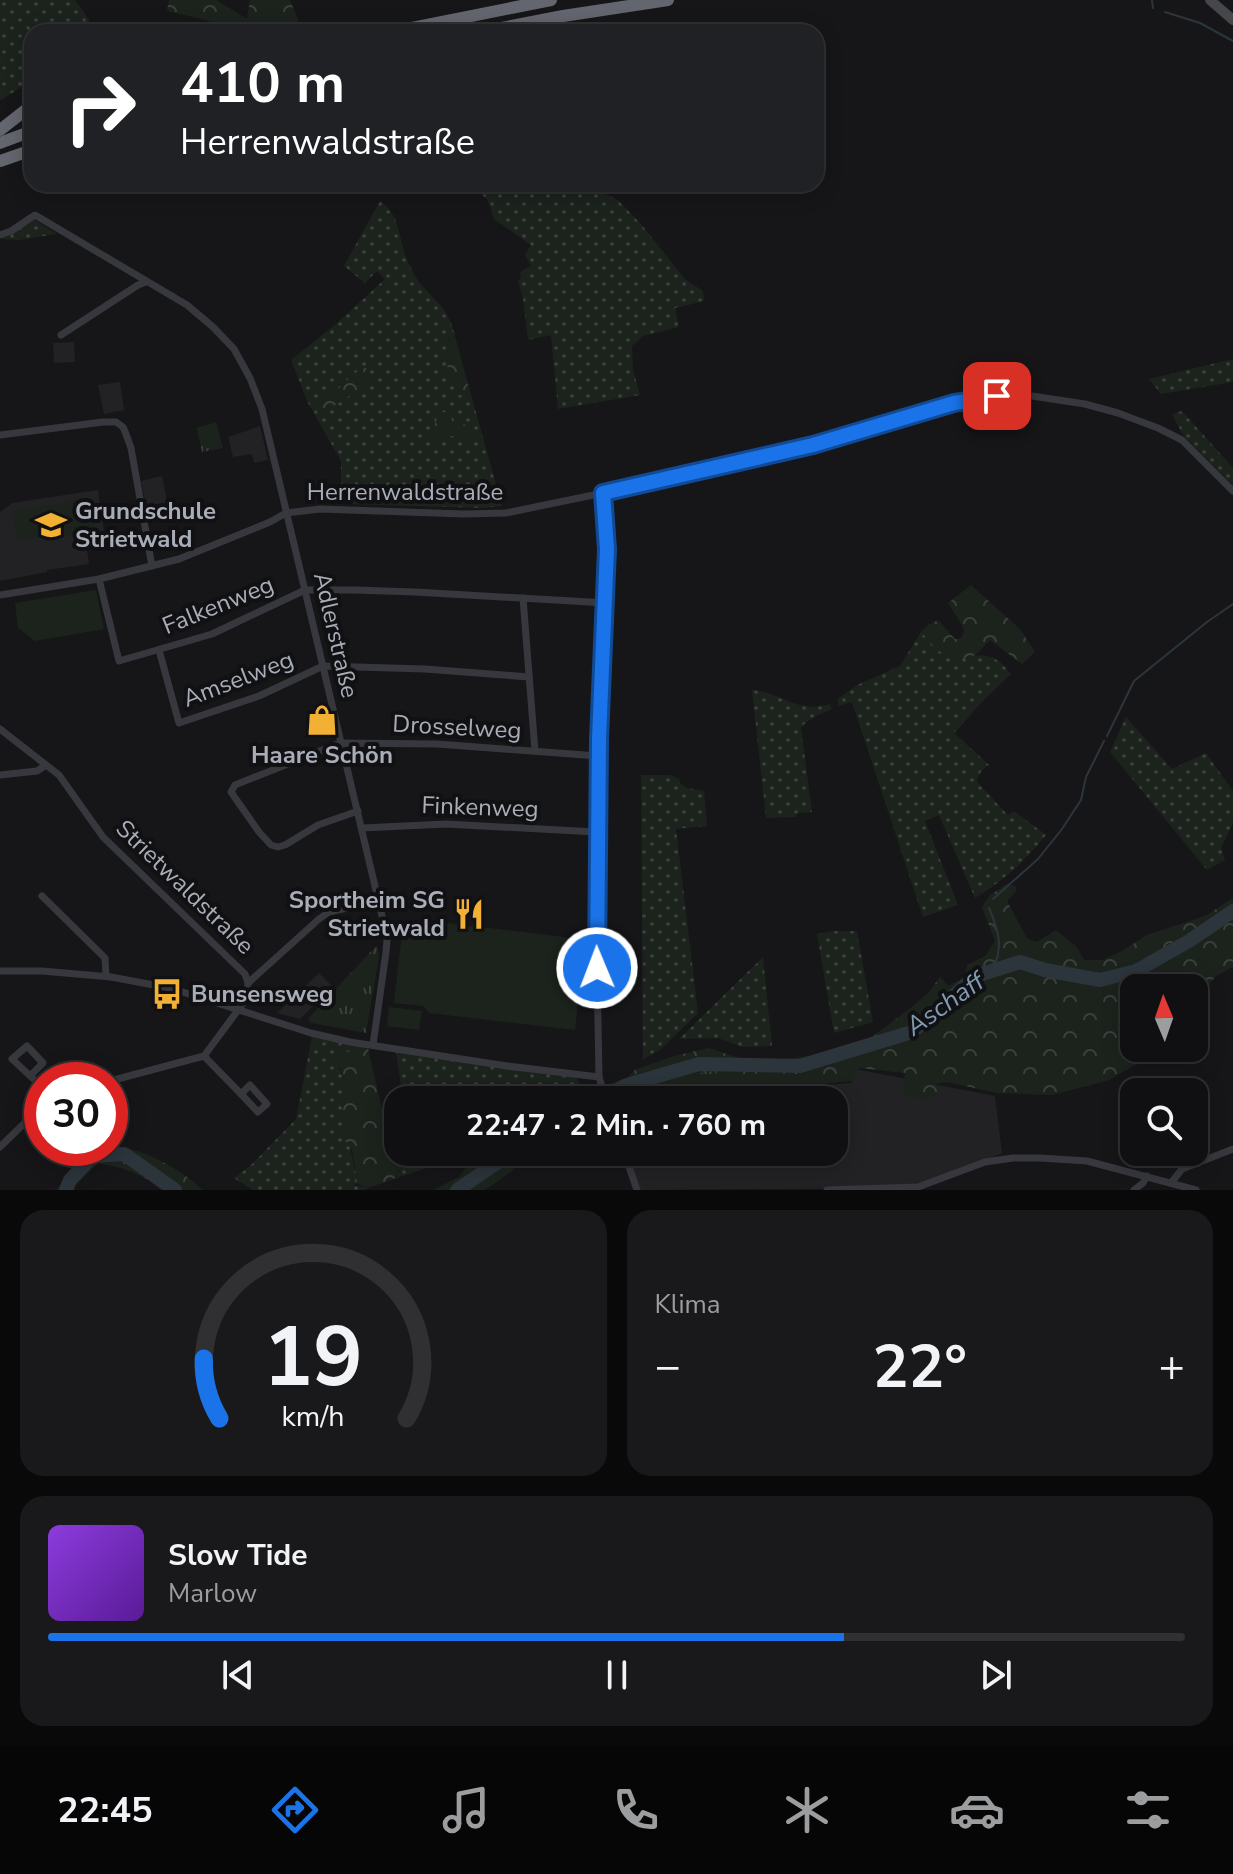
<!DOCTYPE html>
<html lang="de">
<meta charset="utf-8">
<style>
body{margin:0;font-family:"Nunito Sans",sans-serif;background:#19191b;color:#f1f3f6;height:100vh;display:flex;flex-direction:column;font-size:30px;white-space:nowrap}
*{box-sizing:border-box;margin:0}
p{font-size:26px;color:#9c9d9f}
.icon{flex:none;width:44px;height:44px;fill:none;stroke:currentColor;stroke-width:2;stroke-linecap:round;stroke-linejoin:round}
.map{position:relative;height:1190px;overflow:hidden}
.sheet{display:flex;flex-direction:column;gap:20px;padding:20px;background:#09090a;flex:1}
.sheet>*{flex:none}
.banner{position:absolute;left:24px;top:24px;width:800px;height:168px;border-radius:24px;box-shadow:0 4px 20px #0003,0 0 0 2px #303032;background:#202124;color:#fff;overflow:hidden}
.needle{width:52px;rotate:358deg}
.tools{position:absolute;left:1120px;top:974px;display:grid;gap:16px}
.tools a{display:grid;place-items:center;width:88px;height:88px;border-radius:16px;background:#101012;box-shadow:0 4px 20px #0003,0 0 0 2px #303032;font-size:40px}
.speed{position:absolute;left:24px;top:1062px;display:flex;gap:16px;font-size:40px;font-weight:700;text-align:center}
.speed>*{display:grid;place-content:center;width:104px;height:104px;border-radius:50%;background:#101012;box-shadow:0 4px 20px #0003,0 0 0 2px #303032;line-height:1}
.speed .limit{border:12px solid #d22;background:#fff;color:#111}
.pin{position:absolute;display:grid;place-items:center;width:68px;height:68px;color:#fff;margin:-34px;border-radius:16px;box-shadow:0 4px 12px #0006}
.me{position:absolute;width:88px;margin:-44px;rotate:359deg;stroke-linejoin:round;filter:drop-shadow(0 0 6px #0008)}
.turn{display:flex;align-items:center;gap:28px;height:168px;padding:0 24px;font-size:36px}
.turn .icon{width:104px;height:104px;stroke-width:2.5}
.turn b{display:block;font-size:56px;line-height:68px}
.big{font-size:60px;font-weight:700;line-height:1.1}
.sheet .card{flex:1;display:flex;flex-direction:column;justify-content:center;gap:12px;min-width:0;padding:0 28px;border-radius:24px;background:#19191b}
.sheet .dial{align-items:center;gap:0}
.dial svg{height:208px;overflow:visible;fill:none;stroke:#303032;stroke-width:7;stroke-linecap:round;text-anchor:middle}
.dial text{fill:#f1f3f6;stroke:none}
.song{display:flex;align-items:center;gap:24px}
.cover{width:96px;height:96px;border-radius:12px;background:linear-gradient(135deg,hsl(270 70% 55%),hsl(270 70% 35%))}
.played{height:8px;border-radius:4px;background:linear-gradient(90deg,#1a73e8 70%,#303032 70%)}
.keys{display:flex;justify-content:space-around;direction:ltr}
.heat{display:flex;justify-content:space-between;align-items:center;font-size:44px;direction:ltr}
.sheet .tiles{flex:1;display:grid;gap:20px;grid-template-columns:1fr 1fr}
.card:last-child{grid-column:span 2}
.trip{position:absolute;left:384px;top:1086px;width:464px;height:80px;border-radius:24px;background:#101012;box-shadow:0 4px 20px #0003,0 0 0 2px #303032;font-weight:700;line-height:80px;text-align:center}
.menu{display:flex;height:128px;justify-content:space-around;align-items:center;background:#060607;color:#9c9d9f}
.menu .icon{width:56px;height:56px}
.menu .current{color:#1a73e8}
.menu b{font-size:36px;color:#f1f3f6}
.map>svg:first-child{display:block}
</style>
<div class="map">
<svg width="1233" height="1190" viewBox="0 0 1233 1190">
<defs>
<pattern id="grass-dots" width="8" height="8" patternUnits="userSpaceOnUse" patternTransform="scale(2)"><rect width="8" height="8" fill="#1c231d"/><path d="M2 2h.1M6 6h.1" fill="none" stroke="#3a403c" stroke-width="1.8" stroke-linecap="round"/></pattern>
<pattern id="forest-crowns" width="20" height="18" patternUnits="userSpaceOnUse" patternTransform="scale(2)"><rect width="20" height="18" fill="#1c231d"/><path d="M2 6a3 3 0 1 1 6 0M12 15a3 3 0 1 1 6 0" fill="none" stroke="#3a403c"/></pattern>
<pattern id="park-tufts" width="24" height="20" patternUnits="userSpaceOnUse" patternTransform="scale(2)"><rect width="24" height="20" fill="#1c231d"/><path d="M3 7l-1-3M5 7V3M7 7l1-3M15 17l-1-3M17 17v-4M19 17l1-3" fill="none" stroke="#3a403c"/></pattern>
</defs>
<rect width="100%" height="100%" fill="#161618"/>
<g fill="#222225">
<polygon points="74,342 75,362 54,363 53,343"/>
<polygon points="120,382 124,410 104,414 98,385"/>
<polygon points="260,426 268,460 254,463 252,454 233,457 228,437"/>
<polygon points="162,476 169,511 148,515 141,481"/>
<polygon points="98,490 105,539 86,542 89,564 47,570 47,572 0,581 0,512 12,503"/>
<polygon points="319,973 333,987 330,990 300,1019 277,1013"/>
<polygon points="855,1069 995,1096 1002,1153 922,1188 638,1190 630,1160 663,1152 834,1152 834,1100 736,1100 735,1092 851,1083"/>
</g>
<g fill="url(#grass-dots)">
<path d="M0 0H75L90 21 71 32H32V74C25 86 12 94 0 100Z"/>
<polygon points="478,190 598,191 618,200 641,224 685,279 703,291 704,301 675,308 679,327 643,336 632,346 633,370 640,395 558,409 551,335 528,340 523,298 518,281 521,278 520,272 531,266 525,255 531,245 494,219 488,201"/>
<path d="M380 201C400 213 399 242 408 262 411 267 413 274 417 279 430 298 446 304 453 329L447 344 460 395 472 398 502 506 483 508 349 504 341 498V461L308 403 291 360 336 324 385 279 377 271 365 283 344 266Z"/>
<polygon points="35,220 57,234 19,240 1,239"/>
<polygon points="1233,359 1233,382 1161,394 1149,379"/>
<polygon points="1182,411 1233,468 1233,485 1183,435 1172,414"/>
<path d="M921 632C928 638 933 647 940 651 970 668 985 639 1011 674L982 702 954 733 989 765 982 770 976 781 1008 815 1014 811 1046 835C1025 861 1003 881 975 898L939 815 925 821 958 905 923 917 852 702 838 706V699L857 685 900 666Z"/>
<path d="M752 690C784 693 795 714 830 704L832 709C821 714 808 718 801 728L812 812 797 813 796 817 766 818Z"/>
<polygon points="1126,717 1172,769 1206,753 1233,791 1233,823 1221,848 1225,860 1207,870 1110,752"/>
<polygon points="641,775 670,775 679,779 681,784 687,788 704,791 707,826 676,829 698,1013 660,1050 643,1059"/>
<polygon points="833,931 857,931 873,1022 834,1033 817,934"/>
<polygon points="763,957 772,1046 742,1047 718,1038 679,1039"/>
<polygon points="312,1037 368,1048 355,1049 339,1068 344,1080 342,1102 344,1121 357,1179 354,1186 370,1187 364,1190 253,1190 234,1178 251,1165 296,1119"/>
<polygon points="396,1052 562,1075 577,1078 580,1085 545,1100 403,1100"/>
<polygon points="414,1152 461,1152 438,1164 394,1179 403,1165 420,1153"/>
</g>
<g fill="url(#forest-crowns)">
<polygon points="169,0 216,0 247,19 250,0 290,0 303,32 242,32 202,19 167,11"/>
<path d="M453 329 472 398 460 395C446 371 441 355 453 329Z"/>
<path d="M364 367 369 370C369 373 370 375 369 377 365 388 330 410 318 413L314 406C320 399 329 396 337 390 346 382 353 373 364 367Z"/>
<path d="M447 411 454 424 470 425 474 437 467 441 461 440 454 436 435 438 429 436C432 426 436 425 438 414Z"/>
<polygon points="971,585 1020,629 1035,652 1022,664 990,640 976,655 962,659 952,658 937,650 921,632 928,625 938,620 955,639 961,638 964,632 962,625 948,603"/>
<polygon points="1007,884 1016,886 1016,891 1007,901 1027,938 1037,942 1056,930 1077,947 1084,960 1103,960 1122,951 1147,935 1205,916 1233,898 1233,968 1231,968 1216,976 1194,1001 1194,988 1134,988 1134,1048 1161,1048 1155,1054 1109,1080 1052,1095 997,1093 947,1082 936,1084 938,1095 923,1099 903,1095 905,1073 859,1068 851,1081 754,1090 738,1097 738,1100 716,1100 729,1089 678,1077 624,1100 613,1100 609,1084 627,1078 635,1070 674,1056 709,1048 739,1058 773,1061 831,1053 873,1036 911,1008 928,993 940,977 948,986 965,977 967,965 985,956 995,941 982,907 990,895"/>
<path d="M368 1048 393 1158 414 1153H421L420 1156C408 1159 399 1167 394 1179L370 1187 351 1183 357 1178 352 1150 345 1141 342 1102 344 1080 338 1061 341 1054 355 1049Z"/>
<path d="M110 1145C141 1148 180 1168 203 1190H161C143 1174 122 1167 98 1163L76 1185 74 1190H57C69 1169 84 1149 110 1148Z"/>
<polygon points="480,1152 539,1152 531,1155 508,1174 485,1190 433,1190 459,1177 474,1157"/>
</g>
<g fill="url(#park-tufts)">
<polygon points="216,422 223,448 202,452 197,428"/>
<polygon points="377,945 379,957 366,1033 312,1023 308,1019"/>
<polygon points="714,1071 729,1089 716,1100 624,1100 678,1077"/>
</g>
<g fill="#1c231d">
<polygon points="90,498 95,527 90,528 91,535 80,537 79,535 44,541 43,537 48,535 17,540 12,511"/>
<polygon points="96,590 104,629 35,641 18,628 15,603"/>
<polygon points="422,920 581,939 584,945 575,1030 429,1013 423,1006 394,1003 403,924"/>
<polygon points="389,1007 422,1011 419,1030 387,1026"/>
</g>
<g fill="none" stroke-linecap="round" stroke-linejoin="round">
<g stroke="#2c353c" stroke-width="2">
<polyline points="1152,0 1153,8"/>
<polyline points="1165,12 1200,23 1233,41"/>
<polyline points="1107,736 1134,681 1207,622 1233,604"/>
<polyline points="993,899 1038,859 1062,829 1081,800 1086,777 1104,741"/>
<path d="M989 908C999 932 1004 947 992 971"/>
</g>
<g stroke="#2c353c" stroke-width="14">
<polyline points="599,1100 627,1085 699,1064 800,1066 912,1032 976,976 1020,962 1045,970 1100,980 1136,971 1189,941 1233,911"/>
<polyline points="66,1190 70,1180 93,1156 124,1154 175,1190"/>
<polyline points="457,1190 513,1152"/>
</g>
<g stroke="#37383d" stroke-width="7">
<polyline points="0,235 11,231 35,215 187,305 213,327 234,349 250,378 262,409 383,920 387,940 386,952 373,1045"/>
<polyline points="61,335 138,285 146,282"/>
<polyline points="0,435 103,422 116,422 123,427 126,434 131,448 152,566"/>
<polyline points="603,493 607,549 599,739 596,914 599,1077 606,1100"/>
<polyline points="99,579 119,661 212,634 305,590 355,590 415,592 606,603"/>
<polyline points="0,595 99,579 179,559 270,522 286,513 320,509 464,514 506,513 603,493 813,445 954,403 997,396 1032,396 1085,404 1118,413 1158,428 1182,440 1233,491"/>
<polyline points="523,598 535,751"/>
<polyline points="159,650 179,723 259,696 323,666 425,669 529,677"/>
<polyline points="0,729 59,775 103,837 245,974 248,983 247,998 204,1056 110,1081"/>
<polyline points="0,775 37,771 46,765"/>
<polyline points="358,811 318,825 285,845 278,847 271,845 259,832 231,792 235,785 340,743 437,744 598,756"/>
<polyline points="362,828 446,824 597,832"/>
<polyline points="42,896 105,958 106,976"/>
<polyline points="0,971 42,971 111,977 170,988 311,1033 350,1042 507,1066 599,1077"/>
<polyline points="248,983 319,919 329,912 378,901"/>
<polyline points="204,1056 241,1094"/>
<polyline points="30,1076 43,1063 27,1046 12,1059 42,1087"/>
<polygon points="250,1085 267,1104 258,1112 241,1094"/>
<polyline points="0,1147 42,1106"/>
<polyline points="624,1152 637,1190"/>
<polyline points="1171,1183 1182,1169 1233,1149"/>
<polyline points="827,1190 918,1187 985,1162 1013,1158 1040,1158 1087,1161 1196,1190"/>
<polyline points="1134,1190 1143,1183 1147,1176"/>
</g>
<polyline stroke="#45474d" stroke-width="10" points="1210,0 1233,20"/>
<g stroke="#63666e" stroke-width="12">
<polyline points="392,32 551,0"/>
<polyline points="481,32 563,16 668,0"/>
<polyline points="0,130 32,105"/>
<polyline points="0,143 32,131"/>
<polyline points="0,161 32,150"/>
</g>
</g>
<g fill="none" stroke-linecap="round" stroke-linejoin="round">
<defs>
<polyline id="route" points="597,968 599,739 607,549 603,493 813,445 954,403 997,396"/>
</defs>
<use href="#route" stroke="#114b97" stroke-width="20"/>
<use href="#route" stroke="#1a73e8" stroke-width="14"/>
</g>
<defs>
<symbol id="school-bare" viewBox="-9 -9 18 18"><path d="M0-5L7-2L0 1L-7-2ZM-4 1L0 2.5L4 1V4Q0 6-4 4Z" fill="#f2b134" stroke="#111113" stroke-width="2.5" paint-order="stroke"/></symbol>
<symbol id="shop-bare" viewBox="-9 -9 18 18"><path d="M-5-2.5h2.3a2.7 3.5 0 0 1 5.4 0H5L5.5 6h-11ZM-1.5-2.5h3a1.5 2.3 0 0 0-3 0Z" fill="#f2b134" stroke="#111113" stroke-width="2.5" paint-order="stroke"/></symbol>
<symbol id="restaurant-bare" viewBox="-9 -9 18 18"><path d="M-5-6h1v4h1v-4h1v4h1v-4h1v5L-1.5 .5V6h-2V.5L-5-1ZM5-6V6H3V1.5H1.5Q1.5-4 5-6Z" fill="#f2b134" stroke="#111113" stroke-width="2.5" paint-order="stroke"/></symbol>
<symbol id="bus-bare" viewBox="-9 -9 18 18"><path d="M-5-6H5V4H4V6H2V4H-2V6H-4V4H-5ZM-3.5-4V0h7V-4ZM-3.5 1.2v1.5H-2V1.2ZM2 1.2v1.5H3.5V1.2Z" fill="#f2b134" stroke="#111113" stroke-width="2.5" paint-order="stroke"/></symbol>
</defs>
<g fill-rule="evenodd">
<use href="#school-bare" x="29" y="503" width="44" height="44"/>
<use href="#shop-bare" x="300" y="698" width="44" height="44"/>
<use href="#restaurant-bare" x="447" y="892" width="44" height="44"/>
<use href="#bus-bare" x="145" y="972" width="44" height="44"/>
</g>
<g text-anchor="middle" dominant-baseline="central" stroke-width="8" stroke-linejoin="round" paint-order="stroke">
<g font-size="24" fill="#a8adb8" stroke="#111113">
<text x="405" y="492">Herrenwaldstraße</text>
<text transform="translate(218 605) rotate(-22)">Falkenweg</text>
<text transform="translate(336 635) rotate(77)">Adlerstraße</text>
<text transform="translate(238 679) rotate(-21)">Amselweg</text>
<text transform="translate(457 727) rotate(3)">Drosselweg</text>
<text transform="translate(480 807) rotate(2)">Finkenweg</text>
<text transform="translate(185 887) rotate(44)">Strietwaldstraße</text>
</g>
<g font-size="24" font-weight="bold" fill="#a8adb8" stroke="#111113" text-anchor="start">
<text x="75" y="511">Grundschule<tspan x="75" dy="28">Strietwald</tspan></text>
<text x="322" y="755" text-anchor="middle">Haare Schön</text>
<text x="445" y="900" text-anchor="end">Sportheim SG<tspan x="445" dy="28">Strietwald</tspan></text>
<text x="191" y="994">Bunsensweg</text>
</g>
<g font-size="26" font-style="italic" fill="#7f9bb3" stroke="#111113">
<text transform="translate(945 1004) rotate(-35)">Aschaff</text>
</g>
</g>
</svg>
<div class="tools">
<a><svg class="needle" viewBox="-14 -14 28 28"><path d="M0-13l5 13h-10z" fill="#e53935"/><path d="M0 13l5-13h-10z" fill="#9c9d9f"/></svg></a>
<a><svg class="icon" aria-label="search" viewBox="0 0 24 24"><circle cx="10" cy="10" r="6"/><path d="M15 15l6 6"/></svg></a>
</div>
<div class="speed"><div class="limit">30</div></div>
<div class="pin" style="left:997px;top:396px;background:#d93025"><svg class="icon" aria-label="arrive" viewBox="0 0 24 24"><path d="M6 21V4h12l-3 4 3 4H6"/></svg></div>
<svg class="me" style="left:597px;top:968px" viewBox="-20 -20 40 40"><circle r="17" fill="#1a73e8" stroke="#fff" stroke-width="3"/><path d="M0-11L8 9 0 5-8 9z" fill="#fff"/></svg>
<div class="trip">22:47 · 2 Min. · 760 m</div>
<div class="banner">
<div class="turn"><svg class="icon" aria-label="right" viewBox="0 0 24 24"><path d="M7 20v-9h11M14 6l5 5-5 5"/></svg><div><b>410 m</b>Herrenwaldstraße</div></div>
</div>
</div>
<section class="sheet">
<div class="tiles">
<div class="card dial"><svg viewBox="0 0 100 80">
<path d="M14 69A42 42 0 1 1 86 69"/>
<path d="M14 69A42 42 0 0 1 8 46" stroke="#1a73e8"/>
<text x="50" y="56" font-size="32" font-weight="700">19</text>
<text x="50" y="72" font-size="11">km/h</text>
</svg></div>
<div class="card"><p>Klima</p>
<div class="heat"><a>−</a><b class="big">22°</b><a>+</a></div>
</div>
<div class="card">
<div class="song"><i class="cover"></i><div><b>Slow Tide</b><p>Marlow</p></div></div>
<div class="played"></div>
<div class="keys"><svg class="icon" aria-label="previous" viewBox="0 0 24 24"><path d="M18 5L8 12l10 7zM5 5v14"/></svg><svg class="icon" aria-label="pause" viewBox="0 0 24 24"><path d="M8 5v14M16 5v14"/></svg><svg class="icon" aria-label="next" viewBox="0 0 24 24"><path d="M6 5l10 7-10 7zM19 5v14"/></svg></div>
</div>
</div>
</section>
<nav class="menu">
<b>22:45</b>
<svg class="icon current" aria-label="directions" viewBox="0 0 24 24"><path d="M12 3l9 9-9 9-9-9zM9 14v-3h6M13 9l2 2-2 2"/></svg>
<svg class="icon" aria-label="music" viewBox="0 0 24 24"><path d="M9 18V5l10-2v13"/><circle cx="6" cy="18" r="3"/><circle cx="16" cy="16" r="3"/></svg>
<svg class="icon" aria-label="phone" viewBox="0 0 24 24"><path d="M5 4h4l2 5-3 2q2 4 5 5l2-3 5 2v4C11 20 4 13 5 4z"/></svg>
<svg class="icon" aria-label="climate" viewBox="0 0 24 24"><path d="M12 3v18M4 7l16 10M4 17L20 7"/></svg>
<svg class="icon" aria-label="car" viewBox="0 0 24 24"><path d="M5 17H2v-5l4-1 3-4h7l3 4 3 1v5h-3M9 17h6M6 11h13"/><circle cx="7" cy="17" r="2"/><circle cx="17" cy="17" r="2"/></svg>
<svg class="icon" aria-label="filters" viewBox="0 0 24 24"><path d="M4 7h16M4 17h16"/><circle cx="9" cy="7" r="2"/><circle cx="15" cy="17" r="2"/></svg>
</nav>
